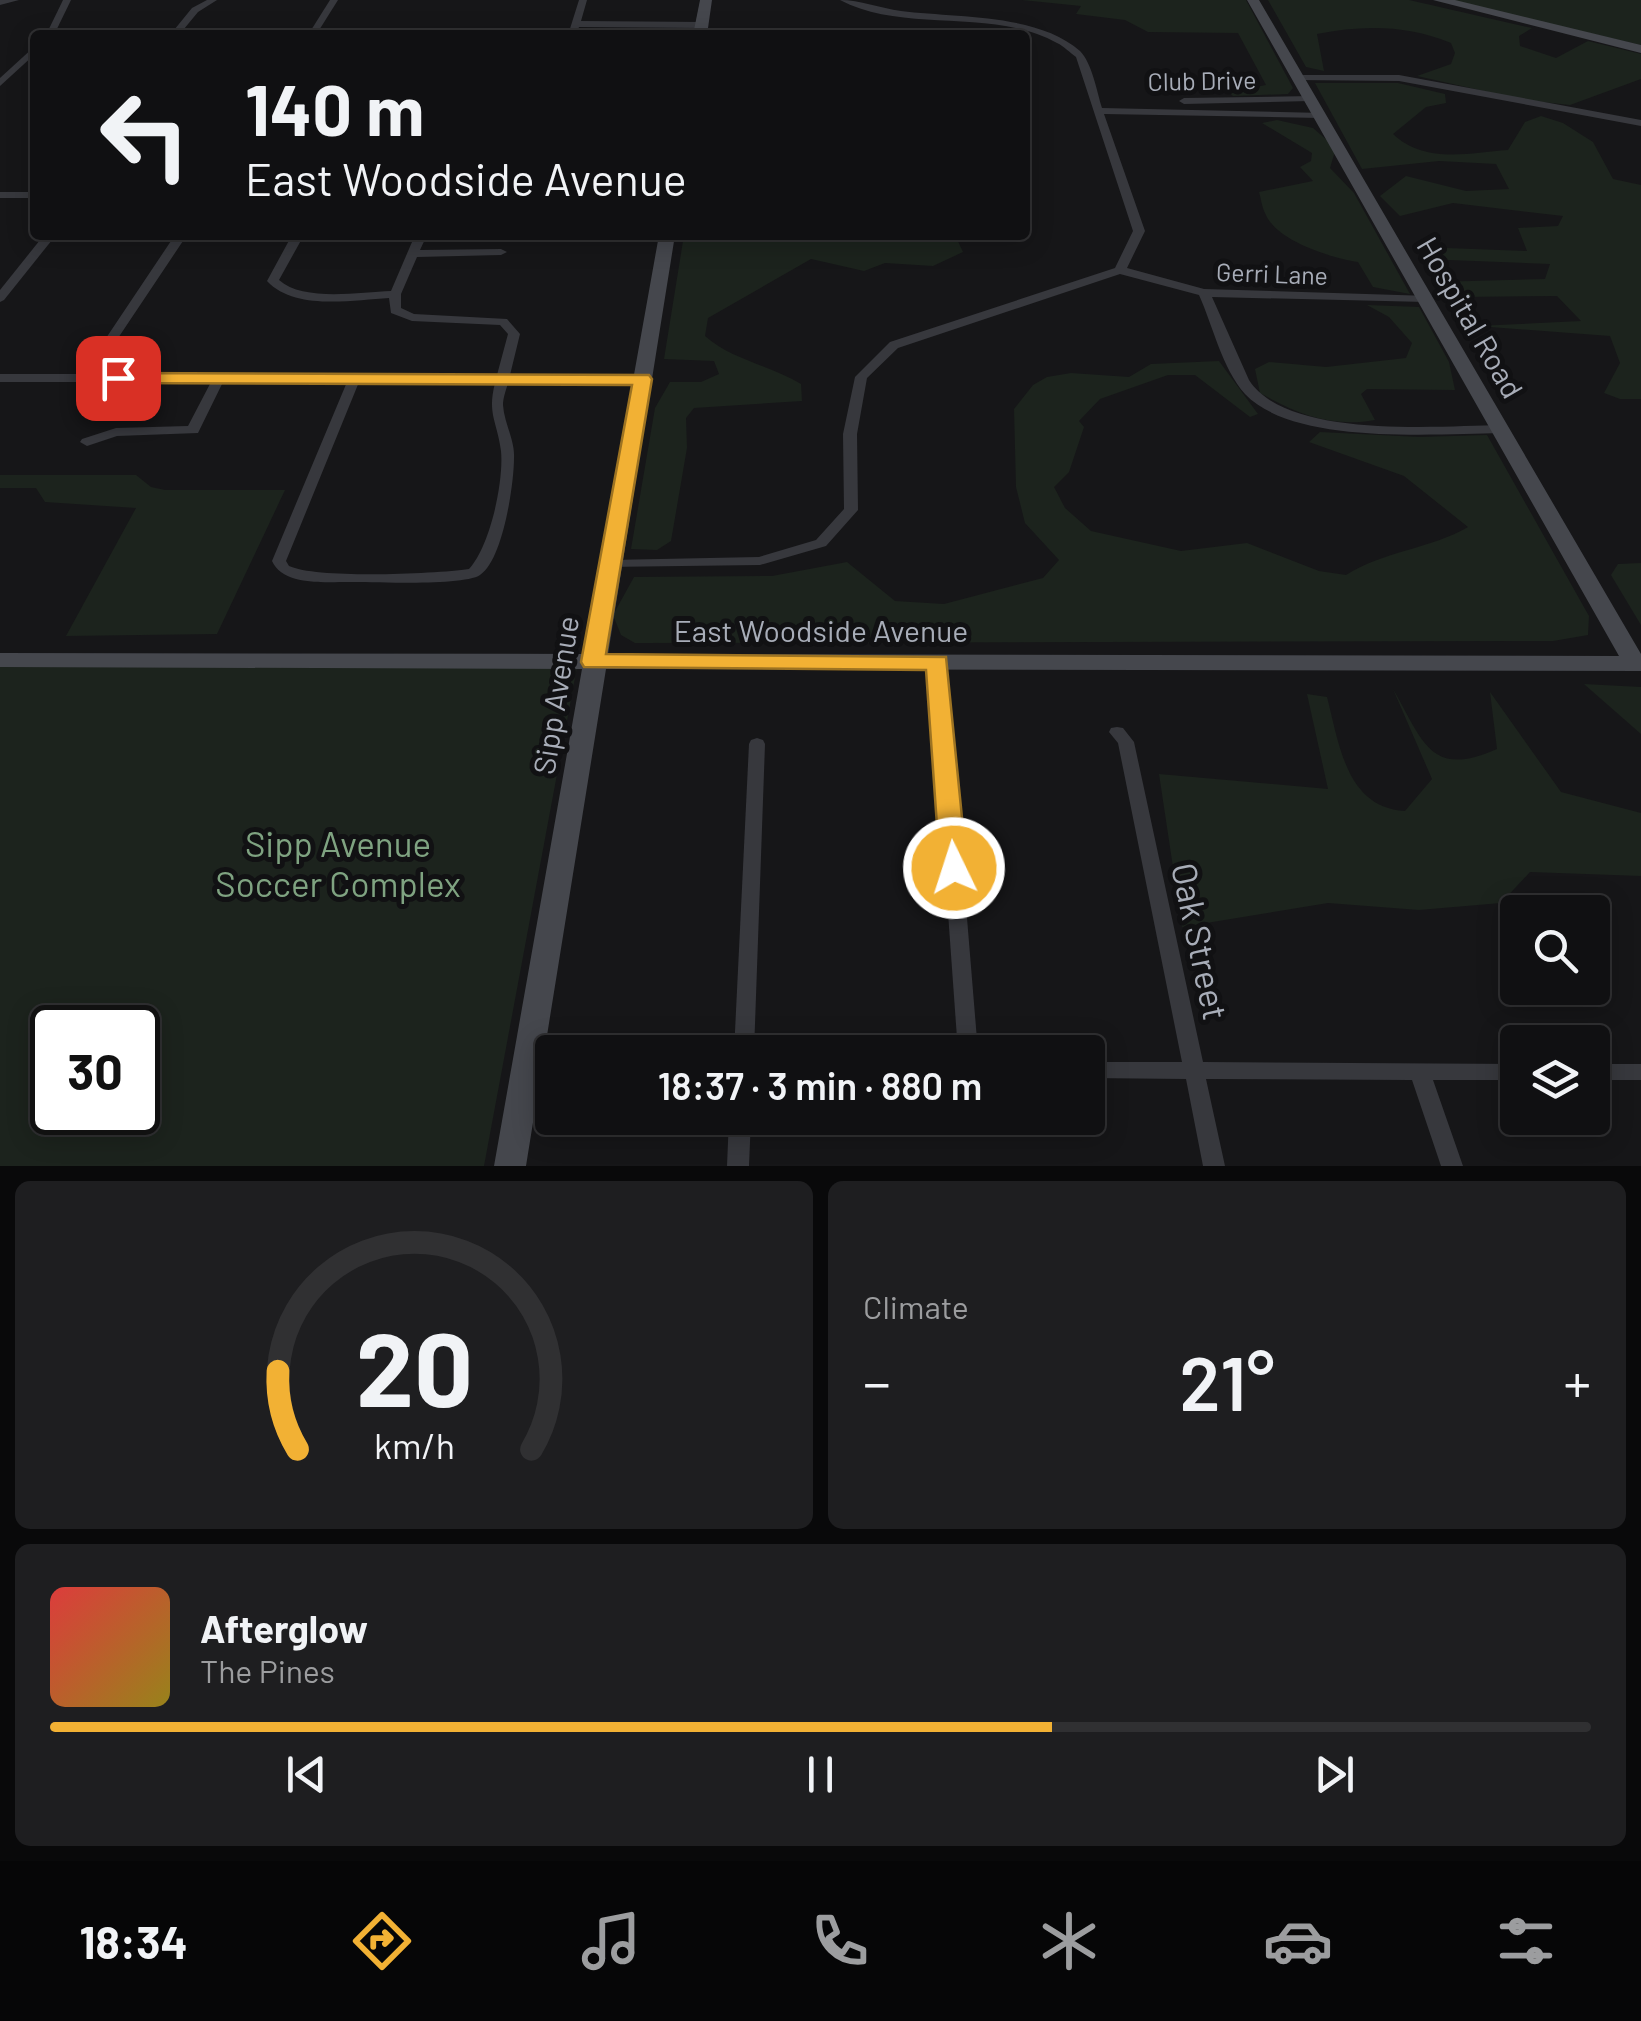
<!DOCTYPE html>
<meta charset="utf-8">
<style>
body{margin:0;font-family:Barlow,sans-serif;background:#1e1e20;color:#f1f3f6;height:100vh;display:flex;flex-direction:column;font-size:38px;white-space:nowrap}
*{box-sizing:border-box;margin:0}
p{font-size:32px;color:#9c9d9f}
.icon{flex:none;width:55px;height:55px;fill:none;stroke:currentColor;stroke-width:2;stroke-linecap:round;stroke-linejoin:round}
.map{position:relative;height:1166px;overflow:hidden}
.details{display:flex;flex-direction:column;gap:15px;padding:15px;background:#09090a;flex:1}
.details>*{flex:none}
.banner{position:absolute;left:30px;top:30px;width:1000px;height:210px;border-radius:10px;box-shadow:0 5px 25px #0003,0 0 0 2px #303032;background:#101012;color:#f1f3f6;overflow:hidden}
.fabs{position:absolute;left:1500px;top:895px;display:grid;gap:20px}
.fabs a{display:grid;place-items:center;width:110px;height:110px;border-radius:10px;background:#101012;box-shadow:0 5px 25px #0003,0 0 0 2px #303032;font-size:50px}
.speed{position:absolute;left:30px;top:1005px;display:flex;gap:20px;font-size:50px;font-weight:700;text-align:center}
.speed>*{display:grid;place-content:center;width:130px;height:130px;border-radius:50%;background:#101012;box-shadow:0 5px 25px #0003,0 0 0 2px #303032;line-height:1}
.speed .limit{border:5px solid #111;border-radius:15px;background:#fff;color:#111}
.pin{position:absolute;display:grid;place-items:center;width:85px;height:85px;color:#fff;margin:-42px;border-radius:20px;box-shadow:0 5px 15px #0006}
.me{position:absolute;width:110px;margin:-55px;rotate:356deg;stroke-linejoin:round;filter:drop-shadow(0 0 8px #0008)}
.turn{display:flex;align-items:center;gap:35px;height:210px;padding:0 50px;font-size:45px}
.turn .icon{width:130px;height:130px;stroke-width:2.5}
.turn b{display:block;font-size:70px;line-height:85px}
.big{font-size:75px;font-weight:600;line-height:1.1}
.details .widget{flex:1;display:flex;flex-direction:column;justify-content:center;gap:15px;min-width:0;padding:0 35px;border-radius:15px;background:#1e1e20}
.details .dial{align-items:center;gap:0}
.dial svg{height:260px;overflow:visible;fill:none;stroke:#303032;stroke-width:7;stroke-linecap:round;text-anchor:middle}
.dial text{fill:#f1f3f6;stroke:none}
.song{display:flex;align-items:center;gap:30px}
.cover{width:120px;height:120px;border-radius:15px;background:linear-gradient(135deg,hsl(0 70% 55%),hsl(50 70% 35%))}
.played{height:10px;border-radius:5px;background:linear-gradient(90deg,#f2b134 65%,#303032 65%)}
.keys{display:flex;justify-content:space-around;direction:ltr}
.heat{display:flex;justify-content:space-between;align-items:center;font-size:55px;direction:ltr}
.details .tiles{flex:1;display:grid;gap:15px;grid-template-columns:1fr 1fr}
.widget:last-child{grid-column:span 2}
.trip{position:absolute;left:535px;top:1035px;width:570px;height:100px;border-radius:10px;background:#101012;box-shadow:0 5px 25px #0003,0 0 0 2px #303032;font-weight:600;line-height:100px;text-align:center}
.dock{display:flex;height:160px;justify-content:space-around;align-items:center;background:#060607;color:#9c9d9f}
.dock .icon{width:70px;height:70px}
.dock .active{color:#f2b134}
.dock b{font-size:45px;color:#f1f3f6}
.map>svg:first-child{display:block}
</style>
<div class="map">
<svg width="1641" height="1166" viewBox="0 0 1641 1166">
<rect width="100%" height="100%" fill="#161618"/>
<g fill="#1c231d" fill-rule="evenodd">
<polygon points="1022,0 1246,0 1293,88 1288,94 1233,96 1229,92 1266,85 1238,33 1148,32 1125,20 1076,14 1081,6"/>
<path d="M1268 0H1409L1532 28 1519 36 1520 46 1556 58 1588 41 1641 54V79L1570 105 1524 100 1417 76 1451 64 1455 53 1451 43C1407 25 1363 25 1317 34L1324 71 1306 67Z"/>
<polygon points="1446,0 1641,0 1641,45"/>
<path d="M1315 83H1398L1445 94 1446 103 1426 107 1393 134C1425 164 1467 153 1508 150L1525 122 1541 116 1563 123 1593 142 1613 179 1641 185V399H1620L1604 393 1620 363 1610 336 1477 326 1581 321 1557 296 1459 297 1434 282 1545 279 1550 264 1423 259 1420 247 1527 251 1518 228 1558 226 1563 216 1453 203 1400 216 1380 196 1406 176 1466 191 1509 189 1496 164 1439 161 1362 169Z"/>
<path d="M1277 120 1313 128 1336 148 1330 168 1354 193 1410 294 1373 287 1358 262C1331 258 1277 241 1266 215 1262 208 1261 199 1259 192L1313 181 1300 167 1311 161 1312 153 1262 123Z"/>
<path d="M684 235H955L963 252 933 266 885 263 864 271 811 259 708 318 705 336C732 360 770 365 801 384L802 401 694 408 686 418 687 448 671 541 657 550 631 549 655 408 670 382H701L719 374 714 361 664 359Z"/>
<path d="M1367 305 1419 307 1449 362 1455 390 1367 389 1361 394 1375 420C1332 428 1297 414 1260 393L1255 369 1269 362 1326 367 1406 358 1412 343 1389 317Z"/>
<path d="M1219 361 1258 414 1250 417 1195 375H1168L1100 399 1079 421 1084 427 1069 472 1054 487 1065 508 1091 531 1181 551 1247 543 1319 571 1346 575C1384 551 1430 549 1468 527L1404 476 1309 442 1320 432 1419 437 1487 435 1589 616 1588 635 1553 641 635 643 621 635 613 615 634 577 772 576 847 562 895 601 944 604 1043 578 1059 560 1025 523 1016 487 1014 409 1033 385 1047 377 1071 373 1129 377 1151 364Z"/>
<polygon points="0,475 136,475 151,487 165,490 285,490 217,634 66,636 136,508 45,502 36,488 0,488"/>
<polygon points="1641,563 1641,625 1611,575 1618,564"/>
<path d="M0 667H577L484 1166H0ZM52 1028H138V1112H52Z"/>
<polygon points="1584,684 1641,687 1641,734"/>
<path d="M1393 689C1423 741 1430 779 1497 749L1490 692 1561 792 1641 813V876L1530 872 1501 903 1419 910 1328 903 1182 927 1159 774 1328 789 1307 694 1327 697C1339 743 1346 808 1405 811L1432 779Z"/>
</g>
<g fill="none" stroke-linecap="round" stroke-linejoin="round">
<g fill="#37383d" fill-rule="evenodd">
<polygon points="0,0 19,0 0,5"/>
<polygon points="63,0 71,0 54,35 46,35"/>
<polygon points="207,0 217,0 198,12 179,35 170,35 192,8"/>
<polygon points="330,0 338,0 316,35 308,35"/>
<polygon points="579,0 587,0 581,21 702,22 706,25 702,28 579,27 576,35 568,35"/>
<path d="M840 0C860 0 880 8 901 11 955 18 1037 13 1080 51 1092 63 1097 92 1102 108L1323 113 1325 115 1320 118 1104 114 1145 231 1127 268 1204 289 1430 296 1432 298 1426 302 1212 297 1249 380C1287 439 1437 426 1501 425L1508 429 1501 433C1434 434 1293 445 1245 394 1222 368 1213 326 1199 295L1120 274 898 348 867 378 857 434 858 510 826 546 760 565 605 567 603 564 605 561 610 560 759 557 816 540 844 509 843 434 855 377 890 342 1115 268 1133 231 1076 57C1070 53 1064 46 1057 43 993 7 904 34 840 0Z"/>
<polygon points="35,46 35,54 0,86 0,78"/>
<polygon points="1298,75 1399,75 1641,120 1641,126 1399,81 1295,80 1295,76"/>
<polygon points="1313,96 1313,100 1310,101 1184,104 1179,101 1184,98"/>
<rect x="0" y="192" width="35" height="6"/>
<polygon points="44,235 56,235 4,300 0,302 0,290"/>
<path d="M175 235H187L94 374 497 375 508 334 500 325 412 321 391 313 389 298C352 300 295 311 267 281L292 235H304L279 280C303 302 360 292 391 291L415 235H427L420 250 501 249 507 252 501 255 417 257 401 294V308L414 314 507 319 520 334 510 375H642L648 379 642 383H508C506 390 503 398 503 405 504 423 515 440 514 458 514 484 503 560 480 575 464 586 373 582 349 582 325 582 283 586 272 561L347 382H223L198 433 117 436 87 446 80 442 82 439 116 428 188 426 211 382H0V374H82ZM359 382 495 383C487 414 497 421 501 451 504 481 490 547 469 569 435 574 317 579 289 566L286 561Z"/>
<polygon points="938,657 946,662 978,1052 958,1052 930,662"/>
<polygon points="1117,727 1123,728 1134,742 1203,1062 1518,1064 1518,1080 1433,1080 1463,1166 1441,1166 1412,1080 1206,1079 1225,1166 1203,1166 1186,1079 1088,1078 1088,1062 1182,1062 1118,743 1109,732 1111,728"/>
<polygon points="757,738 763,740 765,744 754,1052 734,1052 749,744 751,740"/>
<rect x="1592" y="1064" width="49" height="16"/>
<polygon points="729,1118 751,1118 749,1166 727,1166"/>
</g>
<g fill="#45474d" fill-rule="evenodd">
<polygon points="700,0 712,0 707,35 693,35"/>
<polygon points="1247,0 1259,0 1641,654 1641,671 606,669 526,1166 494,1166 582,669 0,667 0,653 584,654 659,235 675,235 608,654 1619,656"/>
<polygon points="1433,0 1455,0 1641,45 1641,53"/>
</g>
</g>
<polygon fill="#f2b134" stroke="#9d7322" stroke-width="2.5" points="118,373 649,375 652,379 606,654 946,657 967,868 963,874 944,874 940,868 926,670 584,667 581,662 632,385 112,383 109,378"/>
<g text-anchor="middle" dominant-baseline="central" stroke-width="10" stroke-linejoin="round" paint-order="stroke">
<g font-size="25" fill="#a8adb8" stroke="#111113">
<text transform="translate(1202 80) rotate(-1)">Club Drive</text>
<text transform="translate(1272 273) rotate(2)">Gerri Lane</text>
</g>
<g font-size="30" fill="#a8adb8" stroke="#111113">
<text transform="translate(1471 317) rotate(60)">Hospital Road</text>
<text x="821" y="630">East Woodside Avenue</text>
<text transform="translate(555 695) rotate(-81)">Sipp Avenue</text>
</g>
<g font-size="35" fill="#7fa381" stroke="#111113">
<text x="338" y="843">Sipp Avenue<tspan x="338" dy="40">Soccer Complex</tspan></text>
</g>
<g font-size="35" fill="#a8adb8" stroke="#111113">
<text transform="translate(1201 941) rotate(78)">Oak Street</text>
</g>
</g>
</svg>
<div class="fabs">
<a><svg class="icon" aria-label="search" viewBox="0 0 24 24"><circle cx="10" cy="10" r="6"/><path d="M15 15l6 6"/></svg></a>
<a><svg class="icon" aria-label="layers" viewBox="0 0 24 24"><path d="M12 4l9 5-9 5-9-5zM3 14l9 5 9-5"/></svg></a>
</div>
<div class="speed"><div class="limit">30</div></div>
<div class="pin" style="left:118px;top:378px;background:#d93025"><svg class="icon" aria-label="arrive" viewBox="0 0 24 24"><path d="M6 21V4h12l-3 4 3 4H6"/></svg></div>
<svg class="me" style="left:954px;top:868px" viewBox="-20 -20 40 40"><circle r="17" fill="#f2b134" stroke="#fff" stroke-width="3"/><path d="M0-11L8 9 0 5-8 9z" fill="#fff"/></svg>
<div class="trip">18:37 · 3 min · 880 m</div>
<div class="banner">
<div class="turn"><svg class="icon" aria-label="left" viewBox="0 0 24 24"><path d="M17 20v-9H6M10 6l-5 5 5 5"/></svg><div><b>140 m</b>East Woodside Avenue</div></div>
</div>
</div>
<section class="details">
<div class="tiles">
<div class="widget dial"><svg viewBox="0 0 100 80">
<path d="M14 69A42 42 0 1 1 86 69"/>
<path d="M14 69A42 42 0 0 1 8 45" stroke="#f2b134"/>
<text x="50" y="56" font-size="32" font-weight="700">20</text>
<text x="50" y="72" font-size="11">km/h</text>
</svg></div>
<div class="widget"><p>Climate</p>
<div class="heat"><a>−</a><b class="big">21°</b><a>+</a></div>
</div>
<div class="widget">
<div class="song"><i class="cover"></i><div><b>Afterglow</b><p>The Pines</p></div></div>
<div class="played"></div>
<div class="keys"><svg class="icon" aria-label="previous" viewBox="0 0 24 24"><path d="M18 5L8 12l10 7zM5 5v14"/></svg><svg class="icon" aria-label="pause" viewBox="0 0 24 24"><path d="M8 5v14M16 5v14"/></svg><svg class="icon" aria-label="next" viewBox="0 0 24 24"><path d="M6 5l10 7-10 7zM19 5v14"/></svg></div>
</div>
</div>
</section>
<nav class="dock">
<b>18:34</b>
<svg class="icon active" aria-label="directions" viewBox="0 0 24 24"><path d="M12 3l9 9-9 9-9-9zM9 14v-3h6M13 9l2 2-2 2"/></svg>
<svg class="icon" aria-label="music" viewBox="0 0 24 24"><path d="M9 18V5l10-2v13"/><circle cx="6" cy="18" r="3"/><circle cx="16" cy="16" r="3"/></svg>
<svg class="icon" aria-label="phone" viewBox="0 0 24 24"><path d="M5 4h4l2 5-3 2q2 4 5 5l2-3 5 2v4C11 20 4 13 5 4z"/></svg>
<svg class="icon" aria-label="climate" viewBox="0 0 24 24"><path d="M12 3v18M4 7l16 10M4 17L20 7"/></svg>
<svg class="icon" aria-label="car" viewBox="0 0 24 24"><path d="M5 17H2v-5l4-1 3-4h7l3 4 3 1v5h-3M9 17h6M6 11h13"/><circle cx="7" cy="17" r="2"/><circle cx="17" cy="17" r="2"/></svg>
<svg class="icon" aria-label="filters" viewBox="0 0 24 24"><path d="M4 7h16M4 17h16"/><circle cx="9" cy="7" r="2"/><circle cx="15" cy="17" r="2"/></svg>
</nav>
